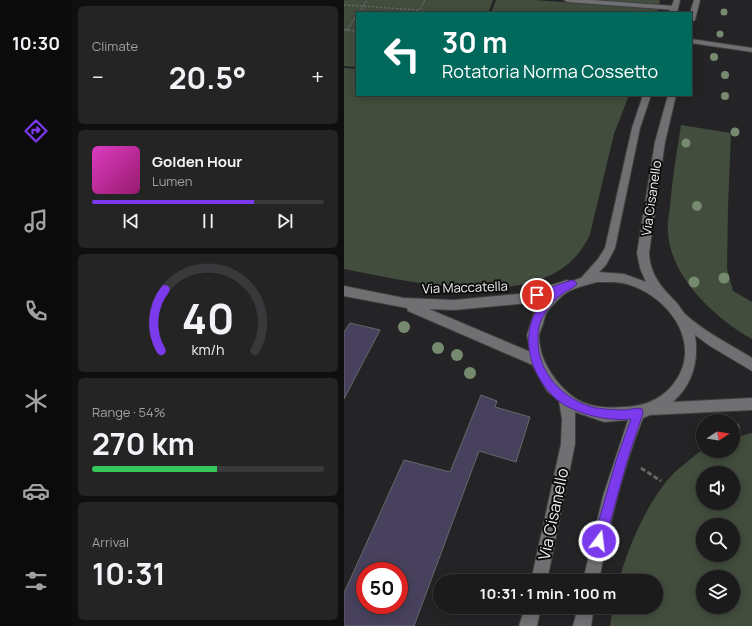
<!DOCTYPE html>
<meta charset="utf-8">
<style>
body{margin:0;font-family:Manrope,sans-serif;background:#242425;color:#f1f3f6;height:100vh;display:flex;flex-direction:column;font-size:15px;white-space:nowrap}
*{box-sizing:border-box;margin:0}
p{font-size:13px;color:#a0a1a3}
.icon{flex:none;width:22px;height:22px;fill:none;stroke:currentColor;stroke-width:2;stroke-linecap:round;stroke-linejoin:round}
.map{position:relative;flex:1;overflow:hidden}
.side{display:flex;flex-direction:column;gap:6px;padding:6px;background:#0f0f0f;width:272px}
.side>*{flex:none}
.top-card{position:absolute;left:12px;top:12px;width:336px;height:84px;border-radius:0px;box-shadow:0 2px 10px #0003,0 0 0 1px #39393b;background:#00695c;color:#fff;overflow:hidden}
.needle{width:26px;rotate:78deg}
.controls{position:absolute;left:352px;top:414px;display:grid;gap:8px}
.controls a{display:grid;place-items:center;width:44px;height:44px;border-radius:50%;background:#1b1b1c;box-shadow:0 2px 10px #0003,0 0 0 1px #39393b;font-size:20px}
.speed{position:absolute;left:12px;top:562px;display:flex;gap:8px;font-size:20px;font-weight:700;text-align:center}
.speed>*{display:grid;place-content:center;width:52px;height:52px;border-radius:50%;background:#1b1b1c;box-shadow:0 2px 10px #0003,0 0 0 1px #39393b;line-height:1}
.speed .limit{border:6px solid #d22;background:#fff;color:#111}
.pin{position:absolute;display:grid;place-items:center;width:34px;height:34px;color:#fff;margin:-17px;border:2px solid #fff;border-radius:50%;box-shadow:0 1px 4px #0007}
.me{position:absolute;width:44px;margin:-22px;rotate:15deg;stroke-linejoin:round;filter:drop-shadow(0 0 3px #0008)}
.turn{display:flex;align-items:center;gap:14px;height:84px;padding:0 20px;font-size:18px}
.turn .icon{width:52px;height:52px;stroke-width:2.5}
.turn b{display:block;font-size:28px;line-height:34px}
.big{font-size:30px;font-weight:700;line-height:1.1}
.side .widget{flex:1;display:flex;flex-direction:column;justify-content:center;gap:6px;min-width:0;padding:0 14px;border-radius:6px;background:#242425}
.side .dial{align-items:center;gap:0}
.dial svg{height:104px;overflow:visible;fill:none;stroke:#39393b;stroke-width:7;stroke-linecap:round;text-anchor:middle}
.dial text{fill:#f1f3f6;stroke:none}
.song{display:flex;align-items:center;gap:12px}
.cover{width:48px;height:48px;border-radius:6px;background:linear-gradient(135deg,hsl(310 70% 55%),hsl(320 70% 35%))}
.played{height:4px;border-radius:2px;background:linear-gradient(90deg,#7c3aed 70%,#39393b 70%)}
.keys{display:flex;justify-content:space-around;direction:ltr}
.heat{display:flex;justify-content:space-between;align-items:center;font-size:22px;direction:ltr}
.charge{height:6px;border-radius:3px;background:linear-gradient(90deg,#34c759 54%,#39393b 0)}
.trip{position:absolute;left:89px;top:574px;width:230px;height:40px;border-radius:20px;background:#1b1b1c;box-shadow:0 2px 10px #0003,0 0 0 1px #39393b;font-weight:700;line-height:40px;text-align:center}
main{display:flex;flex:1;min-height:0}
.dock{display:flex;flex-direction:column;width:72px;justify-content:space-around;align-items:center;background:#0b0b0b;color:#a0a1a3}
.dock .icon{width:28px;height:28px}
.dock .selected{color:#7c3aed}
.dock b{font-size:18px;color:#f1f3f6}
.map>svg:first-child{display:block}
</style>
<main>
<nav class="dock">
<b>10:30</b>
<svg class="icon selected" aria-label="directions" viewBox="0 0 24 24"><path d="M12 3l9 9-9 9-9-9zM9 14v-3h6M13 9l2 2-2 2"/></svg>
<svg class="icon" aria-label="music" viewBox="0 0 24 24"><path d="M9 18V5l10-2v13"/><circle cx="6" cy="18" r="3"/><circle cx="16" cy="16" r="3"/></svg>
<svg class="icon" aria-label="phone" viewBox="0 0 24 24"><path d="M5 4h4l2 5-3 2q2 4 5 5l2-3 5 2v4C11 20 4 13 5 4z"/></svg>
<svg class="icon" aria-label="climate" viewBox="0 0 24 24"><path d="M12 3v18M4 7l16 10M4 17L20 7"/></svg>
<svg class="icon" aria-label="car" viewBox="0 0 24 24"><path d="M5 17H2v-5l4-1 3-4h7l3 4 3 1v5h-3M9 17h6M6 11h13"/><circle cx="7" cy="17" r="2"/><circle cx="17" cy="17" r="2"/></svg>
<svg class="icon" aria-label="filters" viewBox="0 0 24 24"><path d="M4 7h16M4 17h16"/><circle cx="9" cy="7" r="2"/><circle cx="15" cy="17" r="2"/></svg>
</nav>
<section class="side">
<div class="widget"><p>Climate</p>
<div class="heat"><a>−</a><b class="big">20.5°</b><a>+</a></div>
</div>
<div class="widget">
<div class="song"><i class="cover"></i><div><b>Golden Hour</b><p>Lumen</p></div></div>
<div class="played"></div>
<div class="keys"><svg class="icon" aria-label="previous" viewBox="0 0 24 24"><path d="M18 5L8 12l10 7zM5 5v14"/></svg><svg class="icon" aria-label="pause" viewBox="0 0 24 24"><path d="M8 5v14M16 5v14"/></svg><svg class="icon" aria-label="next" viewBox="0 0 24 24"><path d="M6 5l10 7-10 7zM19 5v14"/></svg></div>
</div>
<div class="widget dial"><svg viewBox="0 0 100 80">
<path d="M14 69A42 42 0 1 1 86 69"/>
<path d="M14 69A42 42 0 0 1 17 22" stroke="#7c3aed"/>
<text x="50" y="56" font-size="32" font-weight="700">40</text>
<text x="50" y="72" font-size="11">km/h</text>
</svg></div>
<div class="widget"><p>Range · 54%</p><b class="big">270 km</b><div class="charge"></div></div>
<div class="widget"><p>Arrival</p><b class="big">10:31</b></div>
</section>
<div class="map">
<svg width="408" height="626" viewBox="0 0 408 626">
<rect width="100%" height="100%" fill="#242426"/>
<g fill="#424d3d" fill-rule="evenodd">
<polygon points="0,0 149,0 144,13 13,13 13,67 0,66"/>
<polygon points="152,0 190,0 314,9 313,13 147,13"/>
<polygon points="243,0 316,0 315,5"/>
<path d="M0 68 13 69V95H285L270 134 246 234C210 319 69 282 0 269Z"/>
<path d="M337 125 387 133 384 207 383 269 389 291 408 302V339C372 319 327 278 324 233 323 225 325 215 326 206 328 179 333 152 337 125Z"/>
<path d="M408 433V626H266L269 607H312V581H275C284 546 305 498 331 472 339 465 347 459 355 452L359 451H389V438ZM359 473H389V503H359ZM359 525H389V555H359ZM359 577H389V607H359Z"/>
</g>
<g fill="#47415d" stroke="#68676a" fill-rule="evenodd">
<polygon points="6,323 36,330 0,399 0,332"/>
<path d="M137 395 153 401 151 407 186 417 172 462 135 451 70 626H0V593L60 460 106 472ZM21 571H55V605H21Z"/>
</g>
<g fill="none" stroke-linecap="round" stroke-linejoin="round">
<defs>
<polygon id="lane" points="220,0 249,0 330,6 333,8 330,10 223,2"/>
<g id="street">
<polygon points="347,39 408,48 408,52 347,43"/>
<polygon points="223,280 227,282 229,285 227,288 184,303 110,310 85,309 196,356 197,360 196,364 191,366 64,311 63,308 0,296 0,286 60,298 110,300 184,293"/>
</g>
<g id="secondary">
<polygon points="330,0 336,0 333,13 325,13"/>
<polygon points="350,0 356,0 351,20 347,22 347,13 346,13"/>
<path d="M299 95H307L296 128 271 248 262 265 255 272 280 274 302 282 296 268 293 253 311 142 324 95H332L321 142 305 253C306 275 318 288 332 302 336 306 338 311 341 314 359 331 387 345 408 358V371L366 346 351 335C355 360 349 384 329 402L408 398V410L306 415 299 418C278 471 265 525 255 581H239L259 496 284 420 260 422 231 412V444L203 581H187L217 444 218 419 215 401 203 391 189 366 183 335 192 307 213 286 237 278 254 259 261 248 288 128ZM253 282C264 282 276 281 286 285 328 299 361 348 327 387 314 401 299 406 281 407 265 408 249 408 234 400 214 388 194 360 195 335 196 331 198 327 199 324 200 320 201 315 203 312 205 309 208 306 211 303 214 300 218 295 222 293 231 287 243 285 253 282Z"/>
<polygon points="181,607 197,607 193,626 175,626"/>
<polygon points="234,607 250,607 247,626 229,626"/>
</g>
</defs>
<use href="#lane" stroke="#3f3f41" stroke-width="2"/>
<use href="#street" stroke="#3f3f41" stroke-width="2"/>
<use href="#secondary" stroke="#3f3f41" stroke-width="2"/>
<g stroke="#656566" stroke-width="1.5" stroke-dasharray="2.5 1.5" stroke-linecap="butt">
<polyline points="0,5 75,10"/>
<polyline points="15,13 23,0"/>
<polyline points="74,13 81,0"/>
<polyline points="0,30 13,31"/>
<polyline points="3,30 13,15"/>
</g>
<g stroke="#656566" stroke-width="3" stroke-dasharray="5 2.5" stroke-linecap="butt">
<polyline points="393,424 396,431"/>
<polyline points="297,468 317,481"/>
</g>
<use href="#lane" fill="#707073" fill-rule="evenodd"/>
<use href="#street" fill="#707073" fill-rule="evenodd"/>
<use href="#secondary" fill="#707073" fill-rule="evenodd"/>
</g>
<g fill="#768a6f">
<circle cx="380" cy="12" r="3.5"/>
<circle cx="376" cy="34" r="3.5"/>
<circle cx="370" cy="57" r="4"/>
<circle cx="381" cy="75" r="4"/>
<circle cx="381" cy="96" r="4"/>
<circle cx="391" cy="132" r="4.5"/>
<circle cx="342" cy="143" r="4.5"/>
<circle cx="353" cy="206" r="5"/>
<circle cx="380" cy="278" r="5.5"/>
<circle cx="350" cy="282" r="5.5"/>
<circle cx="60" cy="327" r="6"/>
<circle cx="94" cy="348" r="6"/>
<circle cx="113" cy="355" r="6"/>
<circle cx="126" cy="373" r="6"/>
</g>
<path fill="#7c3aed" stroke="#51269a" d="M228 280 231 281 233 284C229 289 223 290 218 294 211 299 204 307 200 315 195 322 194 330 194 338 192 372 220 401 252 408 260 409 271 410 280 410 286 410 292 407 298 409L299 413 283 461 261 541 259 545 255 547 250 545 249 541 272 461 287 419C264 422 225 413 209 396 181 368 174 323 205 295L193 299 188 295 190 293Z"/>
<g text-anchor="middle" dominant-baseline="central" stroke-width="4" stroke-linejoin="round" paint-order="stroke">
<g font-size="13" fill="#f0f0f1" stroke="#0d0d0e">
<text transform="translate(307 198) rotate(-82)">Via Cisanello</text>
<text transform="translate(121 287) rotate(-2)">Via Maccatella</text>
</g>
<g font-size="16" fill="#f0f0f1" stroke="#0d0d0e">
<text transform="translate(209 514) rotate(-78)">Via Cisanello</text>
</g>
</g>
</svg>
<div class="controls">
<a><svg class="needle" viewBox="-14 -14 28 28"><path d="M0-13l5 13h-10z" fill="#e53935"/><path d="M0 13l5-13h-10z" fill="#a0a1a3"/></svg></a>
<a><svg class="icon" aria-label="sound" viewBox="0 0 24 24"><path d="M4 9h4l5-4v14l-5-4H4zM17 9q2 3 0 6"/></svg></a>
<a><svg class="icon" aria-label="search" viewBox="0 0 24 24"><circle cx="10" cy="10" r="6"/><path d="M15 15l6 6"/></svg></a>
<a><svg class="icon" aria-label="layers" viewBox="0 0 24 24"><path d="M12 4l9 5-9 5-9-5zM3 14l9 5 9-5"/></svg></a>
</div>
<div class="speed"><div class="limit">50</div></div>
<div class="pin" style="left:193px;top:295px;background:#d93025"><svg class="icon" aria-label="arrive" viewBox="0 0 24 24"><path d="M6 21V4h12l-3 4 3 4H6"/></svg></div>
<svg class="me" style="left:255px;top:541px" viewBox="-20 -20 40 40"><circle r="17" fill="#7c3aed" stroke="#fff" stroke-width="3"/><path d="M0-11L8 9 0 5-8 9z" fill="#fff"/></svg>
<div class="trip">10:31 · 1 min · 100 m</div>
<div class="top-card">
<div class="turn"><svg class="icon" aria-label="left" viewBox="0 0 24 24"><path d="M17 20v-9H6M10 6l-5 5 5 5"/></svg><div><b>30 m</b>Rotatoria Norma Cossetto</div></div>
</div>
</div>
</main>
